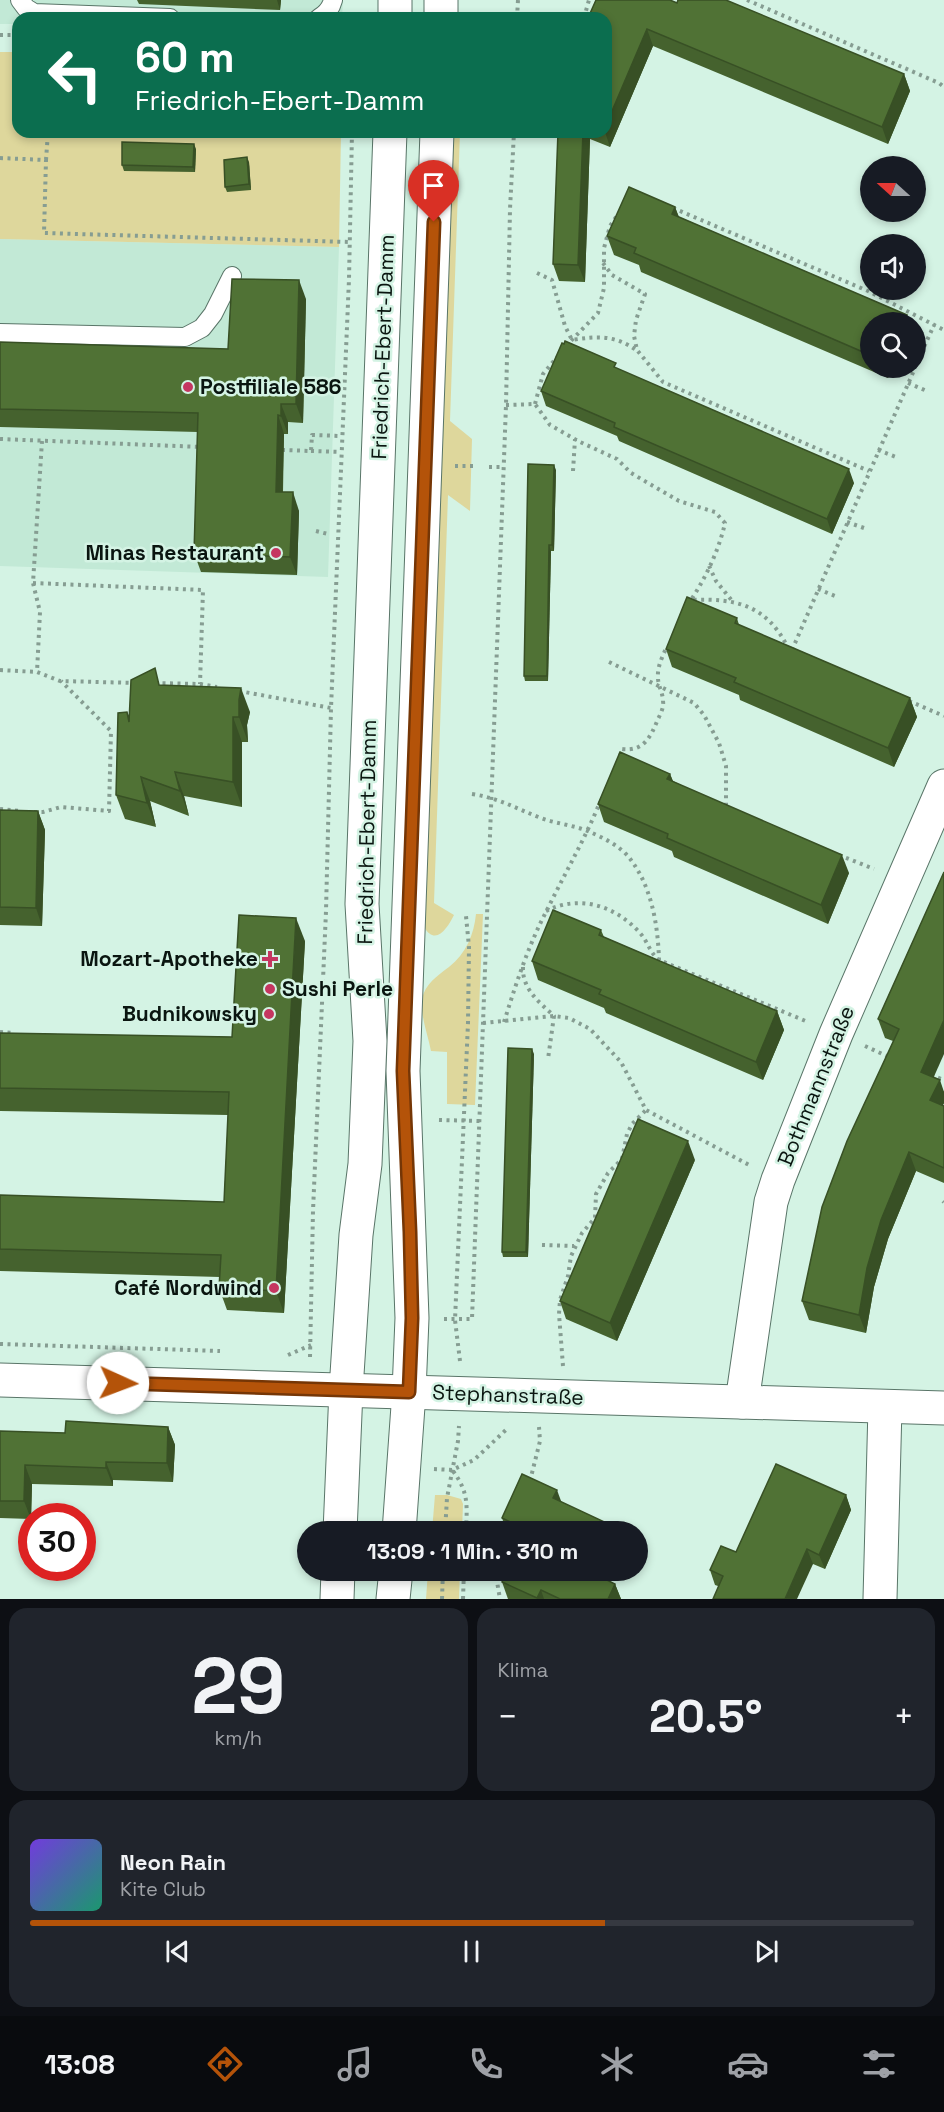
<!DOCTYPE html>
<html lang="de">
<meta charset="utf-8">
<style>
body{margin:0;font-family:"Space Grotesk",sans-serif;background:#20242c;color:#f1f3f6;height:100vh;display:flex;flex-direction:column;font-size:22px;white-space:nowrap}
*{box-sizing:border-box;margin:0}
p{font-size:20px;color:#9ea1a6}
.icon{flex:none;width:33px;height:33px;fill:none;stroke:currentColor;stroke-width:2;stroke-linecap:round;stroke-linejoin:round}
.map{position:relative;height:1599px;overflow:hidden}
.details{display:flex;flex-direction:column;gap:9px;padding:9px;background:#0d0f14;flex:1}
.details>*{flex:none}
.guide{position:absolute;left:12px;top:12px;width:600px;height:126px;border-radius:18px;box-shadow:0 3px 9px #0003;background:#0b6e4f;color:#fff;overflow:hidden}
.needle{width:39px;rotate:291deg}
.tools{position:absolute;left:860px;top:156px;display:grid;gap:12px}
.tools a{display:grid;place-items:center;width:66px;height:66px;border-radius:50%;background:#171b24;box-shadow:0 3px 9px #0003;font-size:30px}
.speed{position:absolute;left:18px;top:1503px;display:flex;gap:12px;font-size:30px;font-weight:700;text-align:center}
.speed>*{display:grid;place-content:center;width:78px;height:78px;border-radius:50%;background:#171b24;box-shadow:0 3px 9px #0003;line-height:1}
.speed .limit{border:9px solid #d22;background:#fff;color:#111}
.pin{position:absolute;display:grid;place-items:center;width:51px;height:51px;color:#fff;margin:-62px -26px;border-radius:50% 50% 50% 0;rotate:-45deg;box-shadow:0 0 6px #0007}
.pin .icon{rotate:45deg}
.me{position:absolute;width:66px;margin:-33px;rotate:92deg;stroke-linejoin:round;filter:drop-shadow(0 0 4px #0008)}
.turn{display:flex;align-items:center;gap:21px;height:126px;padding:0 24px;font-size:27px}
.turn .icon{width:78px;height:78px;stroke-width:2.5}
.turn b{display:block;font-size:42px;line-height:51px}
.big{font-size:45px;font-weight:800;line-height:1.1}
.details .widget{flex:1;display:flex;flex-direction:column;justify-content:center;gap:9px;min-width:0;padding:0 21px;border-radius:18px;background:#20242c}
.details .dial{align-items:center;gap:0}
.dial b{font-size:78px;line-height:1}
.song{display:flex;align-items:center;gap:18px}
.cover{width:72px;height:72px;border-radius:9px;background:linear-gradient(135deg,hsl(260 70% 55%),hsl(160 70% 35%))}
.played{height:6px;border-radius:3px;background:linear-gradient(90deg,#b45309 65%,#363941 65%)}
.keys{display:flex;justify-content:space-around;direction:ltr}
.heat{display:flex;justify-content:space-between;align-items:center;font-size:33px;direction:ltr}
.details .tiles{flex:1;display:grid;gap:9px;grid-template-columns:1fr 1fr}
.widget:last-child{grid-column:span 2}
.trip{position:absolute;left:297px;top:1521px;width:351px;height:60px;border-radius:30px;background:#171b24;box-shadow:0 3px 9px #0003;font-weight:800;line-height:60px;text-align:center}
.tabs{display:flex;height:96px;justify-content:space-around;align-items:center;background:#090b0e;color:#9ea1a6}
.tabs .icon{width:42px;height:42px}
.tabs .current{color:#b45309}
.tabs b{font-size:27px;color:#f1f3f6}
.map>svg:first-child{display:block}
.built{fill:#c2e9d6}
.green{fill:#ded79c}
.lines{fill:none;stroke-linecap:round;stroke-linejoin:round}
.service-casing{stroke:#597568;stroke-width:20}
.minor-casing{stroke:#597568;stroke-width:35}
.secondary-casing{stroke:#597568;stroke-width:35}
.path{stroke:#869d92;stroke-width:4;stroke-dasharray:3 4.5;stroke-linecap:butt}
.service{stroke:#fff;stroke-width:18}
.minor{stroke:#fff;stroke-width:33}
.secondary{stroke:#fff;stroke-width:33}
.wall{fill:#45622e}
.shaded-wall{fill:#385025}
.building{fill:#507235;stroke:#385025;stroke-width:1.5}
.route-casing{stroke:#753606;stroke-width:15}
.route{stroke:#b45309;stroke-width:10}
.poi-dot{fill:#c53660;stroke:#d4f3e4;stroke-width:2}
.labels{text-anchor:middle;stroke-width:5;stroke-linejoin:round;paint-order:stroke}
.street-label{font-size:21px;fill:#0a1510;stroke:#d4f3e4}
.poi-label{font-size:21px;font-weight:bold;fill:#0a1510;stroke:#d4f3e4;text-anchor:end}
</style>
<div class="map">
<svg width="944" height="1599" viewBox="0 0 944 1599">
<rect width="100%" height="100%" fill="#d4f3e4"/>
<g class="built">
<path d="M 0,0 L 343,0 L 342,18 L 18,18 L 18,24 L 0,24 Z"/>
<path d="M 0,239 L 339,247 L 328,577 L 0,566 Z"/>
</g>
<g class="green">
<path d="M 0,52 L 18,52 L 18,132 L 341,132 L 339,247 L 0,239 Z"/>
<path d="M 450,132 L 460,132 L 450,421 L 472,439 L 470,511 L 448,495 L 434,903 L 454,915 C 448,927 436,947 424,927 Z"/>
<path d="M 476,914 L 483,914 L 475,1105 L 447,1104 L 447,1052 L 431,1051 C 428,1035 420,1015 422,999 C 425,984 437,976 449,967 C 466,954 474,934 476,914 Z"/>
<path d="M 435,1495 L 447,1495 L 461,1499 L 463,1504 L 462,1531 L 432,1531 Z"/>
<path d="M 428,1571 L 460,1571 L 459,1599 L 426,1599 Z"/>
</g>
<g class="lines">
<defs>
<g id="service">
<path d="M 20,0 L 26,8 L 34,13 L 170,18"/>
<path d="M 319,18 C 326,14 331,8 333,0"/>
<path d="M 0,333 L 185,337 L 202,328 L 213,314 L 232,276"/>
</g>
<g id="minor">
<path d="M 0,1380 L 944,1408"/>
<path d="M 742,1402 L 771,1202 L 778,1180 L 836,1034 L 944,786"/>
<path d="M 880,1599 L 885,1407"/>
</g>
<g id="secondary">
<path d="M 395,18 L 395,0"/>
<path d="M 441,18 L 441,0"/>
<path d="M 340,1532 L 346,1390 L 356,1235 L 365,1164 L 370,1041 L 362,904 L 390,132"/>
<path d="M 399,1532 L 409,1392 L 412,1318 L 403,1071 L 437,132"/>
<path d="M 337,1599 L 338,1570"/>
<path d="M 393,1599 L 396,1570"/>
</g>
</defs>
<use href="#service" class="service-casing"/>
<use href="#minor" class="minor-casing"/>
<use href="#secondary" class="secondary-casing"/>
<g class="path">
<path d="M 747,0 L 939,83 L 944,87"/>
<path d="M 517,18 L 518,0"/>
<path d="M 584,18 L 589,0"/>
<path d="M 0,35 L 18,35"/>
<path d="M 0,158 L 46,160 L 44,233 L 350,242"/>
<path d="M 46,160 L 48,132"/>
<path d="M 673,208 L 868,291 L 944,330"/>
<path d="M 603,263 L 612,275 L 645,294 L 636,320 L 634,336 L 637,350 L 663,382 L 869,471"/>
<path d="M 537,273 L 552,280 L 565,326 L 572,340 C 597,336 615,335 636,350"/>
<path d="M 566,346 L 598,313 L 604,288 L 604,248 L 610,226 L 618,214"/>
<path d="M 915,367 L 934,325"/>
<path d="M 908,383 L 927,391"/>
<path d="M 535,404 L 543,374 L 557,357"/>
<path d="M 506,405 L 535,404 L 550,425 L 580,442 L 617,459 L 631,473 L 679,501 L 715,512 L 725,523 C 719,550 706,577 691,600 C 736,598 767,605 788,648"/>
<path d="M 0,439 L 202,447"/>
<path d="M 42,441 L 33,583 L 40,612 L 37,672 L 60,681 L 136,683"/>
<path d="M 282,450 L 311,451 L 312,435 L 341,436"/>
<path d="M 878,450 L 896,457"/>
<path d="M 311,451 L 341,452"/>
<path d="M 455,466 L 473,466"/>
<path d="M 489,467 L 503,467"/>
<path d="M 573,471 L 575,439"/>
<path d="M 847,522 L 864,528"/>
<path d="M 316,531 L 328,534"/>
<path d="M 709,566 L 716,581 L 733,602"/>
<path d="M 33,583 L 203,590 L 200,684"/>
<path d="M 818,589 L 835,596"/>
<path d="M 792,650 L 915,368"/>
<path d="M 609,662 L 694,703 L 704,715 L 719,743 L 726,766 L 726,807"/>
<path d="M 0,670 L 37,672"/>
<path d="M 155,683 L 200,684 L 217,687"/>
<path d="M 239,691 L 331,708"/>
<path d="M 909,701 L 944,716"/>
<path d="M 620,756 L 622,749 C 644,752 651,736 658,719 C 661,713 664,707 663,701 C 663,693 658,686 658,678 C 657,666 663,656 667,646"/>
<path d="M 472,794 C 499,798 517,809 541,818 C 557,824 574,825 590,832 C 604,838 622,847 631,860 C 652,888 658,926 659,960 L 808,1022"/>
<path d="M 0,809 L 20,811"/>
<path d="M 34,812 L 43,812 L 61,807 L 109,811 L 111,731 L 61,681"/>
<path d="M 839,855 L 874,869"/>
<path d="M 546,911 C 580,894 616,906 640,933 C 648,942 650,953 659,960"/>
<path d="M 523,967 C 522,989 539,1002 554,1016 L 548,1059"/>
<path d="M 504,1022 C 516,984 528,946 547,910 C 565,873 585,839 600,802"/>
<path d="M 483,1023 L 554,1016 L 569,1018 L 590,1029 L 621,1062 L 646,1110 L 751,1166"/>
<path d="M 0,1032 L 14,1033"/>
<path d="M 865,1046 L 891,1058"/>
<path d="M 931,1075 L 944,1080"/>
<path d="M 439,1120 L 480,1121"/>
<path d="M 943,1201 L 944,1202"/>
<path d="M 542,1245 L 574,1246"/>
<path d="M 444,1319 L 472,1319 L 506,405 L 510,209 L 514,132"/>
<path d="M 0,1344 L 220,1351"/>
<path d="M 288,1355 L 311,1345"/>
<path d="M 310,1357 L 313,1211 L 326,911 L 331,708 L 349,279 L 352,132"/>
<path d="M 460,1361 L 455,1320 L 468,1023 L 469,947 L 466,916"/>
<path d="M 563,1366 L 559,1314 L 560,1300 L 568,1276 L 571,1256 L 582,1233 L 595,1218 L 596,1194 L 608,1173 L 622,1159 L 627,1134 L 632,1124 L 646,1110"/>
<path d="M 434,1469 L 452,1470 L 474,1460 L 508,1428"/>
<path d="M 453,1471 C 469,1493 467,1505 466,1532"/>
<path d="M 530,1481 L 540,1441 L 539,1427"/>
<path d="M 445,1532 L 447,1498 L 458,1441 L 459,1426"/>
<path d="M 495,1570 L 500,1599"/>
<path d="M 442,1599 L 443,1570"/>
<path d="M 463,1599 L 464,1570"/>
</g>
<use href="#service" class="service"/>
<use href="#minor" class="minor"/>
<use href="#secondary" class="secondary"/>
</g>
<g class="wall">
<path d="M 137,0 L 281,0 L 280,10 L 139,4 Z"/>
<path d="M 677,3 L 904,74 L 910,91 L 888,144 L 653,46 L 610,147 L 590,139 L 585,282 L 559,281 L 553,264 L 558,132 L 606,132 L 606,18 Z"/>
<path d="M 196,149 L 195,172 L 124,171 L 122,165 Z"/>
<path d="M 249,162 L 251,190 L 227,192 L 225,187 Z"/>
<path d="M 675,207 L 679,217 L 907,315 L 910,322 L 870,322 L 870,368 L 892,368 L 888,378 L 641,272 L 639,265 L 614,255 L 607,236 Z"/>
<path d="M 306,299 L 303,423 L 288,422 L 288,434 L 284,434 L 283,492 L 299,511 L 297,575 L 201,572 L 194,553 L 198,432 L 0,427 L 0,342 L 228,349 Z"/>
<path d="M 618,369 L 854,483 L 832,534 L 619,441 L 617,436 L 546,406 L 541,391 Z"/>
<path d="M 556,470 L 554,551 L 551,551 L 548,681 L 525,681 L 524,676 Z"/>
<path d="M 737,618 L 739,625 L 910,698 L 917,717 L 894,767 L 740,700 L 739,695 L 672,667 L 666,649 Z"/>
<path d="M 161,685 L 250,712 L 247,725 L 248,742 L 242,742 L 242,807 L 184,796 L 189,816 L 150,801 L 156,827 L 125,819 L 116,795 L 127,712 L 130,718 Z"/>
<path d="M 670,774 L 673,781 L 849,873 L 828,924 L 674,857 L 672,851 L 604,822 L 598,804 Z"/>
<path d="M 0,810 L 38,811 L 45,830 L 42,926 L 0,925 Z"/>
<path d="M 944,872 L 934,1077 L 944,1092 L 944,1103 L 943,1105 L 944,1106 L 944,1183 L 916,1171 L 888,1239 L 874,1287 L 866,1333 L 809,1320 L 802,1301 L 893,1041 L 885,1038 L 878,1019 Z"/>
<path d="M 601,930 L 604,937 L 777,1011 L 784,1030 L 763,1080 L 606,1013 L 604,1008 L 538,980 L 532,961 Z"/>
<path d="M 305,941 L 284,1313 L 227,1310 L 219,1288 L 220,1277 L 0,1271 L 0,1195 L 224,1202 L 228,1115 L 0,1111 L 0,1033 L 232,1037 Z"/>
<path d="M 534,1054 L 528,1257 L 503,1257 L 502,1252 Z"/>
<path d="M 695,1160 L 617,1341 L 566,1319 L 560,1301 Z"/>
<path d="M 168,1427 L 175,1445 L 173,1482 L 113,1480 L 113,1486 L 32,1484 L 31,1519 L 0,1518 L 0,1431 L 65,1433 Z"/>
<path d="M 846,1495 L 851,1510 L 825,1569 L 813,1564 L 718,1586 L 715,1585 L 710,1570 L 736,1552 Z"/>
<path d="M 561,1502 L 614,1532 L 507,1532 L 502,1518 Z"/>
<path d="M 610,1581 L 615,1584 L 621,1599 L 508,1599 L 502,1582 Z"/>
</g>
<g class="shaded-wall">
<path d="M 277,0 L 281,0 L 280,10 Z"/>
<path d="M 647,29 L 653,46 L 610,147 L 605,132 L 606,132 L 606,125 Z"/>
<path d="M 904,74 L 910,91 L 888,144 L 882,127 Z"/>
<path d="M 583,132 L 587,132 L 590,139 L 585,282 L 578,265 Z"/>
<path d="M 194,144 L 196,149 L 195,172 L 193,167 Z"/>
<path d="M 247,157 L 249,162 L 251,190 L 249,184 Z"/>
<path d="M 675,207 L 682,226 L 672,214 Z"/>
<path d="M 299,280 L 306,299 L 303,423 L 296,404 Z"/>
<path d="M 907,315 L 910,322 L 904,322 Z"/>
<path d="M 884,368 L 892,368 L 888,378 Z"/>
<path d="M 281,404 L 288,422 L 288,434 L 281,416 Z"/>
<path d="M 278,415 L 284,434 L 282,510 L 276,492 Z"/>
<path d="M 554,465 L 556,470 L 554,551 L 552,545 Z"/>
<path d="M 849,469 L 854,483 L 832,534 L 827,519 Z"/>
<path d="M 293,492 L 299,511 L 297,575 L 290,557 Z"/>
<path d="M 549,545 L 551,551 L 548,681 L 547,676 Z"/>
<path d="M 241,688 L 250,712 L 247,725 L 248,742 L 239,717 L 239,700 Z"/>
<path d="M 910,698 L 917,717 L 894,767 L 888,748 Z"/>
<path d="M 233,717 L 242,742 L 242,807 L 233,782 Z"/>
<path d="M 175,772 L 184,796 L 189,816 L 180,791 Z"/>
<path d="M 670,774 L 677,792 L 667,779 Z"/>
<path d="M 141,777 L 150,801 L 156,827 L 147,803 Z"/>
<path d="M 38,811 L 45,830 L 42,926 L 36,908 Z"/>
<path d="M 842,855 L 849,873 L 828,924 L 821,905 Z"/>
<path d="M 296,918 L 305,941 L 284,1313 L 276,1291 Z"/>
<path d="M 777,1011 L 784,1030 L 763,1080 L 756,1062 Z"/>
<path d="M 944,1020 L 944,1054 L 928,1090 L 921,1072 Z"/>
<path d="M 532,1049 L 534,1054 L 528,1257 L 526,1252 Z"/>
<path d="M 940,1080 L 944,1092 L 944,1103 L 936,1118 L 930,1100 Z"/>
<path d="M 688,1141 L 695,1160 L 617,1341 L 610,1323 Z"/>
<path d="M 909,1152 L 916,1171 L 888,1239 L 874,1287 L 866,1333 L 859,1315 L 867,1268 L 881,1220 Z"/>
<path d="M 168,1427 L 175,1445 L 173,1482 L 167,1463 Z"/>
<path d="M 106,1462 L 113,1480 L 113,1486 L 106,1468 Z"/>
<path d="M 25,1465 L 32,1484 L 31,1519 L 24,1501 Z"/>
<path d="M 557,1490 L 568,1520 L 553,1498 Z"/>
<path d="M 846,1495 L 851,1510 L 825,1569 L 819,1555 Z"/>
<path d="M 611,1525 L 614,1532 L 608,1532 Z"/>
<path d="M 807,1549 L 813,1564 L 797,1599 L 785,1599 Z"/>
<path d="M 590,1570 L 615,1570 L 601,1599 L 589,1571 Z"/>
<path d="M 615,1584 L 621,1599 L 608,1599 Z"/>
<path d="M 541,1590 L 544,1599 L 537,1599 L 537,1598 Z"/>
</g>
<g class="building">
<path d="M 596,0 L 670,0 L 677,3 L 678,0 L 726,0 L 904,74 L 882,127 L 647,29 L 606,125 L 606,18 L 588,18 Z"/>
<path d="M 558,132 L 583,132 L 578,265 L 553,264 Z"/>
<path d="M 122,142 L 194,144 L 193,167 L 122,165 Z"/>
<path d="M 247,157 L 249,184 L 225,187 L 224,160 Z"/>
<path d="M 629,187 L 675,207 L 672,214 L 907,315 L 904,322 L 870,322 L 870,355 L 634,253 L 636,248 L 607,236 Z"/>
<path d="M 232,279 L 299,280 L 296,404 L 281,404 L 281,416 L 278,415 L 276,492 L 293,492 L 290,557 L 194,553 L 198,413 L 0,409 L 0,342 L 228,349 Z"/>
<path d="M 565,341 L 616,363 L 614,367 L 849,469 L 827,519 L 614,427 L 615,423 L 541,391 L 562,343 L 564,344 Z"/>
<path d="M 528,464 L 554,465 L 552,545 L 549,545 L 547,676 L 524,676 Z"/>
<path d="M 687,597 L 737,618 L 735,623 L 910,698 L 888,748 L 734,682 L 736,678 L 666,649 Z"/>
<path d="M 155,668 L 159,685 L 241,688 L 239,700 L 239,717 L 233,717 L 233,782 L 175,772 L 180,791 L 141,777 L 147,803 L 116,795 L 118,713 L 127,712 L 129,722 L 131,680 Z"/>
<path d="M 620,752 L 670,774 L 667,779 L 842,855 L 821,905 L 667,838 L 668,834 L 598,804 Z"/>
<path d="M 0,810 L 38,811 L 36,908 L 0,907 Z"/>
<path d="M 944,872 L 944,1020 L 921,1072 L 940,1080 L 930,1100 L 944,1106 L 944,1168 L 909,1152 L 881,1220 L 867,1268 L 859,1315 L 802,1301 L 822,1207 L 847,1141 L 899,1029 L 878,1019 Z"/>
<path d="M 553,910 L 601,930 L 599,935 L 777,1011 L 756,1062 L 599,994 L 601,990 L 532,961 Z"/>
<path d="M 239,915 L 296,918 L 276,1291 L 219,1288 L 221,1255 L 0,1249 L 0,1195 L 224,1202 L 229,1092 L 0,1088 L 0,1033 L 232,1037 Z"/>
<path d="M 508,1048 L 532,1049 L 526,1252 L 502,1252 Z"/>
<path d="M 638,1119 L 688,1141 L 610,1323 L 560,1301 Z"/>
<path d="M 66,1421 L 168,1427 L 167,1463 L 106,1462 L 106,1468 L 25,1465 L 24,1501 L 0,1501 L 0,1431 L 65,1433 Z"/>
<path d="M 776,1464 L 846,1495 L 819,1555 L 807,1549 L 785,1599 L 713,1599 L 723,1576 L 710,1570 L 721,1546 L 736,1552 Z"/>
<path d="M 522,1474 L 557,1490 L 553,1498 L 611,1525 L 608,1532 L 526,1532 L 527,1530 L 502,1518 Z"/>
<path d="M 508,1570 L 590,1570 L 589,1571 L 615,1584 L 608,1599 L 560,1599 L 541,1590 L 537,1598 L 502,1582 Z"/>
</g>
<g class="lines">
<defs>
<path id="route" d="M 118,1383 L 409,1392 L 412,1318 L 410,1232 L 403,1071 L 434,222"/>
</defs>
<use href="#route" class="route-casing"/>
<use href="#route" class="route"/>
</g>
<g class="poi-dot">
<circle cx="188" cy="387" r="6"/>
<circle cx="276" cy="553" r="6"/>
<path d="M267 950h6v6h6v6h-6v6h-6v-6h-6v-6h6z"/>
<circle cx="270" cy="989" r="6"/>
<circle cx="269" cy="1014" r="6"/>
<circle cx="274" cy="1288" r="6"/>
</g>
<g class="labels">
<g class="street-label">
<text transform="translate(383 347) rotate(-88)" y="7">Friedrich-Ebert-Damm</text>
<text transform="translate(367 832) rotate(-89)" y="7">Friedrich-Ebert-Damm</text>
<text transform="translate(816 1086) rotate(-68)" y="7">Bothmannstraße</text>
<text transform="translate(508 1395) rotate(2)" y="7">Stephanstraße</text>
</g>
<g class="poi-label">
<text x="200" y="394" text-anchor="start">Postfiliale 586</text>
<text x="264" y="560">Minas Restaurant</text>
<text x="258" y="966">Mozart-Apotheke</text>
<text x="282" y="996" text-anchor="start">Sushi Perle</text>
<text x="257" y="1021">Budnikowsky</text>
<text x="262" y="1295">Café Nordwind</text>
</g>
</g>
</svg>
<div class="tools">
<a><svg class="needle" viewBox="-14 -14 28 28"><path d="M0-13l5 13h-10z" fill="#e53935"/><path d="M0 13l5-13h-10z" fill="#9ea1a6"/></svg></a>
<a><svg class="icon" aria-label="sound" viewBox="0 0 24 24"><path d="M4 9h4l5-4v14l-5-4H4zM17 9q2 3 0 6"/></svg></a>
<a><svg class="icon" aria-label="search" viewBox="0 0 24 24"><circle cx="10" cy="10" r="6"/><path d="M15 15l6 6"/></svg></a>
</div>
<div class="speed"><div class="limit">30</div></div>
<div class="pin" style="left:434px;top:222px;background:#d93025"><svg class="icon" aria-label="arrive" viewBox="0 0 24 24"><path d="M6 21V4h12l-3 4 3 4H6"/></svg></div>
<svg class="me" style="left:118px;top:1383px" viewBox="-20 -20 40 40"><circle r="19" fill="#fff"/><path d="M0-13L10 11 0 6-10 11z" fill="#b45309"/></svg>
<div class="trip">13:09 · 1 Min. · 310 m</div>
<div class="guide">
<div class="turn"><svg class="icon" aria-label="left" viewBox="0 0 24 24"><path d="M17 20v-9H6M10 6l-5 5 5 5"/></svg><div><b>60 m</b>Friedrich-Ebert-Damm</div></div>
</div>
</div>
<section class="details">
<div class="tiles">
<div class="widget dial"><b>29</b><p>km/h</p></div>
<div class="widget"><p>Klima</p>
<div class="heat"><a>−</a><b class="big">20.5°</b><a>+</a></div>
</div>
<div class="widget">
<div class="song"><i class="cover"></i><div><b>Neon Rain</b><p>Kite Club</p></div></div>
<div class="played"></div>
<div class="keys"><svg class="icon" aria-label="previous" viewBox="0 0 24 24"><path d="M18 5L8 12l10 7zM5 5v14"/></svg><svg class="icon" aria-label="pause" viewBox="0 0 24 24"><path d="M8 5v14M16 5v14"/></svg><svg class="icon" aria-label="next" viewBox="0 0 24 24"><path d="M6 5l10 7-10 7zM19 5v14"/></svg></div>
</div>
</div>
</section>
<nav class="tabs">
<b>13:08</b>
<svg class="icon current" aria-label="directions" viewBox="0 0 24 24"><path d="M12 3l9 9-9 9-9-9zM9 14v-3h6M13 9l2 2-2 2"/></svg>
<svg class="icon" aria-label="music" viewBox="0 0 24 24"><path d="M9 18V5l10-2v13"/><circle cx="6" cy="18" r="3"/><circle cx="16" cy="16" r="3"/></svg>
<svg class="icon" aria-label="phone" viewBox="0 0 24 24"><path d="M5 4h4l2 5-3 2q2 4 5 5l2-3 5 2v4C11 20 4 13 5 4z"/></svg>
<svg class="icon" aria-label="climate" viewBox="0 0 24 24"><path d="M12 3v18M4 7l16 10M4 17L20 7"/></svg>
<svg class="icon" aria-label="car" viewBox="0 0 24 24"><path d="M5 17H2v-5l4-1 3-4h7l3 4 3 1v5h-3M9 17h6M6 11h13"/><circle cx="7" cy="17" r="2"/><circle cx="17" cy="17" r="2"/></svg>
<svg class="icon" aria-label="filters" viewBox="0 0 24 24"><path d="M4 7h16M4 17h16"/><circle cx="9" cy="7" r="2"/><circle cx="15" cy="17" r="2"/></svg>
</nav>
